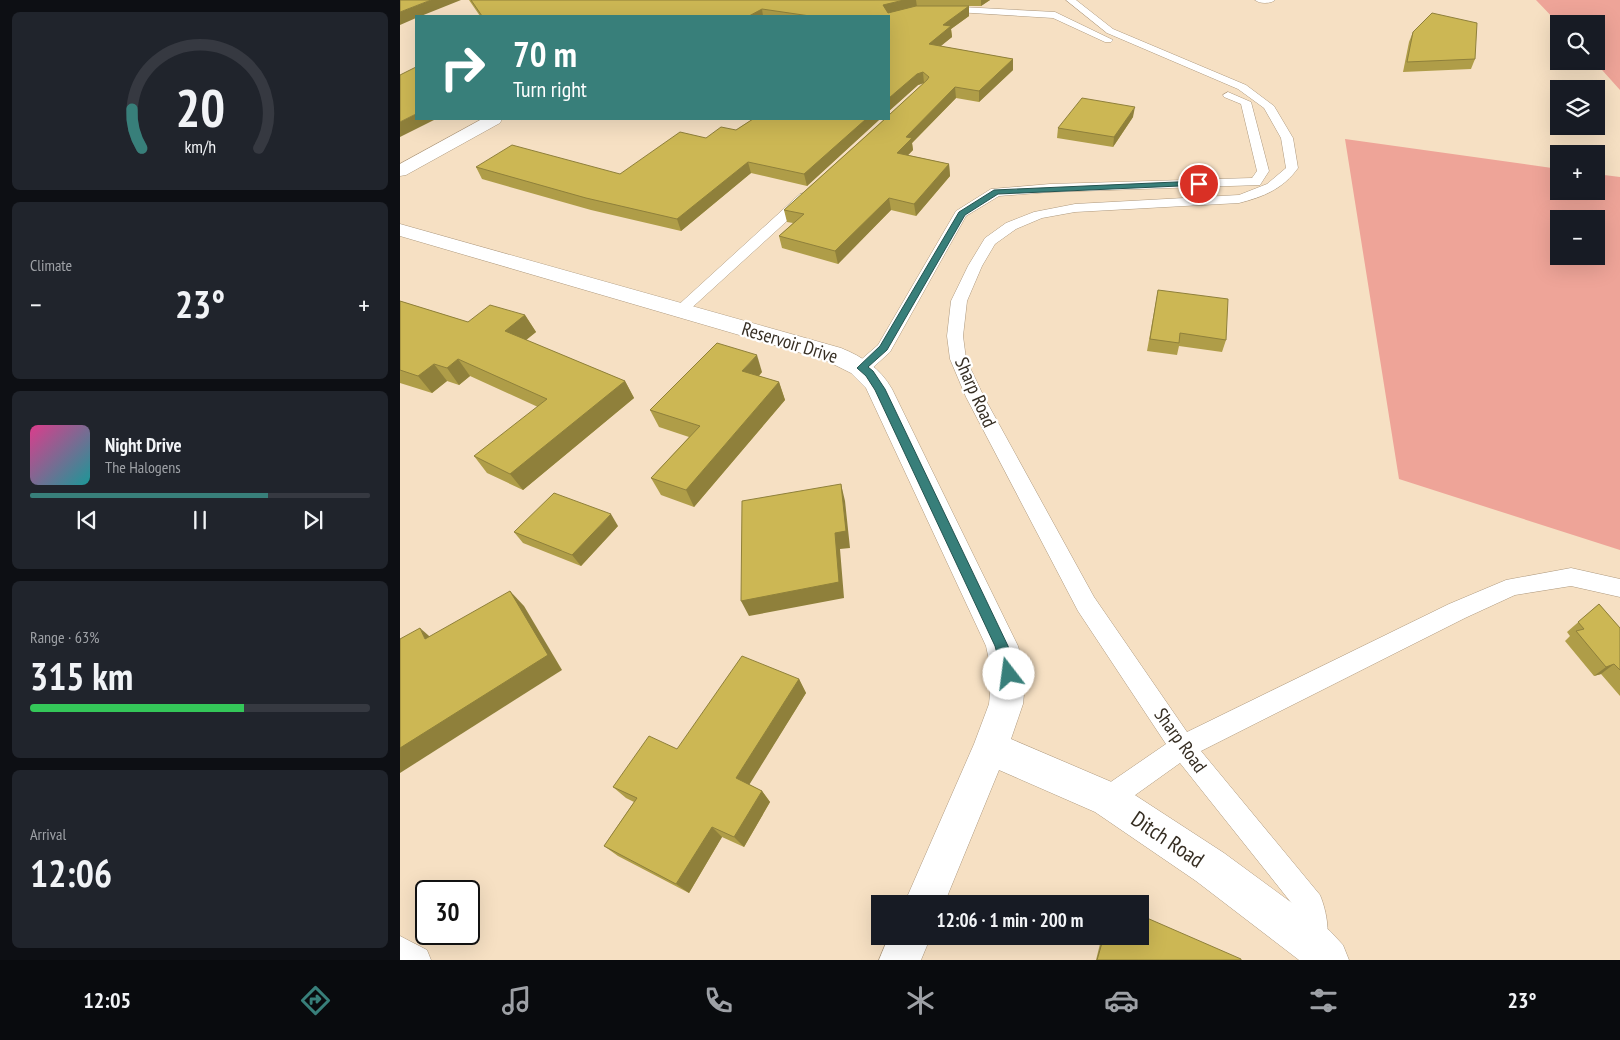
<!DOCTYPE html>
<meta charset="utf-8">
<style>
body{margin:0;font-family:"PT Sans Narrow",sans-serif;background:#20242c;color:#f1f3f6;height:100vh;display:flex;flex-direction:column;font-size:19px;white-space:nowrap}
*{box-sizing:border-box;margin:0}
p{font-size:16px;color:#9ea1a6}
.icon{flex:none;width:28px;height:28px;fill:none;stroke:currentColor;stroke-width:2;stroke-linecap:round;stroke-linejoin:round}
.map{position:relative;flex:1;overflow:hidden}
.panel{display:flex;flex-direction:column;gap:12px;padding:12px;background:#0d0f14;width:400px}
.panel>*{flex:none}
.guide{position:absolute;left:15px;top:15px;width:475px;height:105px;border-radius:0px;box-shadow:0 5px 20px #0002;background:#387f7a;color:#fff;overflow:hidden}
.tools{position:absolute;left:1150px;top:15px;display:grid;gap:10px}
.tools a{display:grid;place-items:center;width:55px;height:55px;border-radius:0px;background:#171b24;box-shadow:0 5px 20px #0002;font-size:25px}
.speed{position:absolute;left:15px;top:880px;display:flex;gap:10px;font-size:25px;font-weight:700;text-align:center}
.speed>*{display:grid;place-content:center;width:65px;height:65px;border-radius:50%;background:#171b24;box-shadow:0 5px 20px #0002;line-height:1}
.speed .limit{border:2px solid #111;border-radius:8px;background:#fff;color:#111}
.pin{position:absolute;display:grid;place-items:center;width:42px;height:42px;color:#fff;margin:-21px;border:2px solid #fff;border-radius:50%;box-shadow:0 1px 5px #0007}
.me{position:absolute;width:55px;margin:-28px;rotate:345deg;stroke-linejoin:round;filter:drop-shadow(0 0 4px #0008)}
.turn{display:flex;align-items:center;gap:18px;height:105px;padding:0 15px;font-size:22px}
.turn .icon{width:65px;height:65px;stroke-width:2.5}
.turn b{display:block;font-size:35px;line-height:42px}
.big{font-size:38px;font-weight:800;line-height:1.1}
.panel .card{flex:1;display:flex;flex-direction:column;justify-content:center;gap:8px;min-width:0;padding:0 18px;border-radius:8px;background:#20242c}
.panel .dial{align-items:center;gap:0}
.dial svg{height:130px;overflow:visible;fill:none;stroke:#363941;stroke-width:7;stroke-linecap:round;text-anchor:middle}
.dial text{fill:#f1f3f6;stroke:none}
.song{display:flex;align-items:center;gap:15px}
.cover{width:60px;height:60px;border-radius:8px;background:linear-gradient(135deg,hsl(330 70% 55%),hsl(180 70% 35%))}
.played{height:5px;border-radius:2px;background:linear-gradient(90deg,#387f7a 70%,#363941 70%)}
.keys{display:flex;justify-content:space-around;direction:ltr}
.heat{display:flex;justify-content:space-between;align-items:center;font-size:28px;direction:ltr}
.charge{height:8px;border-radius:4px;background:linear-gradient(90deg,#34c759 63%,#363941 0)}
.trip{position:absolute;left:471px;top:895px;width:278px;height:50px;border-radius:0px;background:#171b24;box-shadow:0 5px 20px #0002;font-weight:800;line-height:50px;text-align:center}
.tabs{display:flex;height:80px;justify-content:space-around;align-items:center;background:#090b0e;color:#9ea1a6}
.tabs .icon{width:35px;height:35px}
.tabs .active{color:#387f7a}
.tabs b{font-size:22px;color:#f1f3f6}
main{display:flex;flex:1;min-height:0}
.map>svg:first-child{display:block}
.green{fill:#eea498;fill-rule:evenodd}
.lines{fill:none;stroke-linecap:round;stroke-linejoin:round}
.lane-casing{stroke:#ae997e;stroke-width:1}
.street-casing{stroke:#ae997e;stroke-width:1}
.lane{fill:#fff;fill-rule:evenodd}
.street{fill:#fff;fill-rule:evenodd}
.wall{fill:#af9d48}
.shaded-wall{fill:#8f803b}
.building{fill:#ccb754;stroke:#8f803b}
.route{fill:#387f7a;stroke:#24534f}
.labels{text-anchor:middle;stroke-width:4.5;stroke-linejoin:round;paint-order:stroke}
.street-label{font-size:19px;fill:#362e23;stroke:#fff}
.near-street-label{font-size:22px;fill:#362e23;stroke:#fff}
</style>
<main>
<section class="panel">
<div class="card dial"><svg viewBox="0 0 100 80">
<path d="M14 69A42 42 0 1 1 86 69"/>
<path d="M14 69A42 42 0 0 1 8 45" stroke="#387f7a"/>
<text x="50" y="56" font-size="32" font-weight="700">20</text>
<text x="50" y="72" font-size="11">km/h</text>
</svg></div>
<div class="card"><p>Climate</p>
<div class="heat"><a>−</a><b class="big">23°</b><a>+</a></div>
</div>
<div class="card">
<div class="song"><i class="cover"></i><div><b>Night Drive</b><p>The Halogens</p></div></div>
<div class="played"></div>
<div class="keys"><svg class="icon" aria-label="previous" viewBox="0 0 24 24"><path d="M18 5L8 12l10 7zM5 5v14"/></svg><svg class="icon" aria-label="pause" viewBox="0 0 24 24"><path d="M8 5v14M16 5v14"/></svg><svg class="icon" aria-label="next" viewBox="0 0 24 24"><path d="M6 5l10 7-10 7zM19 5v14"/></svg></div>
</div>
<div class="card"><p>Range · 63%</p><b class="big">315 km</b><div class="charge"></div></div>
<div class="card"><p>Arrival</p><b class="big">12:06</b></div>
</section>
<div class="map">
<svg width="1220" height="960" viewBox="0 0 1220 960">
<rect width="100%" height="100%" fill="#f6e0c3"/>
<g class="green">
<path d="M 1136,0 L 1220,0 L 1220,90 L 1194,61 L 1196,61 L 1196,24 L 1159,24 Z"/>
<path d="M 945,139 L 1159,169 L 1159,191 L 1196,191 L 1196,174 L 1220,177 L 1220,550 L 999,479 ZM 1159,219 L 1196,219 L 1196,256 L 1159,256 Z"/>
</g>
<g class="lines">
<defs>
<g id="lane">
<path d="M 666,0 L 676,0 L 713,29 L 846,85 L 874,106 L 893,138 L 898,168 C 883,189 863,197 839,203 L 675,212 L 642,218 L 616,229 L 595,244 L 582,266 L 567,301 L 563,336 L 566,359 L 584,397 L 694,597 L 787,732 L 1049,604 L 1106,580 L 1171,568 L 1220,579 L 1220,597 L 1171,586 L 1115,595 L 1065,618 L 801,751 L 920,895 C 927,912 931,936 924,952 L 914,956 L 904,952 L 900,942 L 897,910 L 780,763 L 717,808 L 708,812 L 699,808 L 695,799 L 699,790 L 766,744 L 678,611 L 566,397 L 550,359 L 547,336 L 551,301 L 568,266 L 585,238 L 606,223 L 634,212 L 675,204 L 839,195 L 867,184 L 886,168 L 881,138 L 864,108 L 838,89 L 707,33 Z"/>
<path d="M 855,0 L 875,0 C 871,4 859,4 855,0 Z"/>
<path d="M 543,6 L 655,12 L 713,40 L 711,42 L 705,42 L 653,18 L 540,11 L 540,7 Z"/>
<path d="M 828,92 L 851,102 L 869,171 L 860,185 L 650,192 L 599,196 L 566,216 L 490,352 L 468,372 L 462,374 L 456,372 L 454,368 L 456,364 L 478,345 L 556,211 L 591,189 L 650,184 L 852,178 L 857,171 L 841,104 L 824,97 L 823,95 Z"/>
<path d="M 405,193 L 411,197 L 410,200 L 285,314 L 275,314 L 272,311 L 275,308 L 400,194 Z"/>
<path d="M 0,936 L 27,950 L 31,960 L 0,960 Z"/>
</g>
<g id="street">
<path d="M 82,119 L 102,119 L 100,123 L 6,175 L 0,176 L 0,164 Z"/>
<path d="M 0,224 L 441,348 C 463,357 480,368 492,389 L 618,646 L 626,674 L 623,704 L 611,739 L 721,786 L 824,853 L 930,931 L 943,945 L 949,960 L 899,960 L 796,881 L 695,812 L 599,770 L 544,904 L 504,904 L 574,744 L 589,704 L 592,674 L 586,646 L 466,388 L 451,373 L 425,360 L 0,236 Z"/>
<path d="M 489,936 L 531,936 L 521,960 L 479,960 Z"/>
</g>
</defs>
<use href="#lane" class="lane-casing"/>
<use href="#street" class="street-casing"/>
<use href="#lane" class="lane"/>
<use href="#street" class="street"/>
</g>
<g class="wall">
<path d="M 69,0 L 590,0 L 581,6 L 569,6 L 569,16 L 551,29 L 552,37 L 540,46 L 613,59 L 613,70 L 579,102 L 556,98 L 512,143 L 513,150 L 508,155 L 549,164 L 550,176 L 516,216 L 491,210 L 438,264 L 382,248 L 379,236 L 393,223 L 387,222 L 384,210 L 524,83 L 518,85 L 489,111 L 489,16 L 80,16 Z"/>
<path d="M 1013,32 L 1075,59 L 1071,69 L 1003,72 L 1009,42 Z"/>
<path d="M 733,117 L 713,147 L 657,138 L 658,128 Z"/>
<path d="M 353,119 L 480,119 L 407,186 L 351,173 L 281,231 L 191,210 L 82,179 L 76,167 L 220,174 L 306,138 L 336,130 Z"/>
<path d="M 758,290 L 826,340 L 822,352 L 779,346 L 777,355 L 747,351 Z"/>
<path d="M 0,301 L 68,322 L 125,315 L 136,332 L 126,340 L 225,381 L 234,398 L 123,490 L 87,473 L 74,456 L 138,407 L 70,376 L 59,385 L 47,381 L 32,393 L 0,383 Z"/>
<path d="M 362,372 L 359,376 L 379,382 L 385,400 L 294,507 L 261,495 L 251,478 L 289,437 L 259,427 L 250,410 Z"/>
<path d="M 218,526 L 181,566 L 123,543 L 114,532 Z"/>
<path d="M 1199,604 L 1220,628 L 1220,696 L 1201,674 L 1194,676 L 1165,641 L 1170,636 L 1167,632 Z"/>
<path d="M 399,679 L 406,693 L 349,784 L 362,791 L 370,802 L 344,847 L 322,837 L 289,893 L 218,856 L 204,846 L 234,802 L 226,798 L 213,787 Z"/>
<path d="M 702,936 L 740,936 L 841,960 L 696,960 Z"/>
</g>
<g class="shaded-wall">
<path d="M 31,0 L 61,0 L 21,16 L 16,16 L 16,18 L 0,25 L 0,12 Z"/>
<path d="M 504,0 L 516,0 L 517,7 L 484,15 L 483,5 Z"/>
<path d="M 581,0 L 590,0 L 581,6 Z"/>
<path d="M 569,6 L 569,16 L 551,29 L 552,37 L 530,55 L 529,44 L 543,25 Z"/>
<path d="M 362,9 L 363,16 L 349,16 Z"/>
<path d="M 613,59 L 613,70 L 579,102 L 579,91 Z"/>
<path d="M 523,72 L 524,83 L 518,85 L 489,111 L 489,98 L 517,74 Z"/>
<path d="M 555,87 L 556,98 L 512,143 L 513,150 L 498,165 L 497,153 L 506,137 Z"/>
<path d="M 735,107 L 733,117 L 713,147 L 714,137 Z"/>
<path d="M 16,114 L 16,119 L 36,119 L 0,137 L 0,122 Z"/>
<path d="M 466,119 L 480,119 L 407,186 L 404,174 Z"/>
<path d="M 348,162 L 351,173 L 281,231 L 277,219 Z"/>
<path d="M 549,164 L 550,176 L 516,216 L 514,204 Z"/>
<path d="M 489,198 L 491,210 L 438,264 L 435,251 Z"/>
<path d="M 125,315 L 136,332 L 116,348 L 105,331 Z"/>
<path d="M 357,355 L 362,372 L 348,388 L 342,371 Z"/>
<path d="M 58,359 L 70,376 L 59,385 L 47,368 Z"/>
<path d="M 34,364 L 47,381 L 32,393 L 18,376 Z"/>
<path d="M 225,381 L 234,398 L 123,490 L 110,474 Z"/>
<path d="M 379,382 L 385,400 L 294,507 L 286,490 Z"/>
<path d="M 441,484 L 445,501 L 450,548 L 440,549 L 444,598 L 349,616 L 341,601 L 435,533 Z"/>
<path d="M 211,514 L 218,526 L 181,566 L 172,555 Z"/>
<path d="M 110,591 L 124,606 L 162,670 L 0,773 L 0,748 Z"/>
<path d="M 20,628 L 37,643 L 25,639 Z"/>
<path d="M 1214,664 L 1201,674 L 1194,676 L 1206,667 Z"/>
<path d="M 399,679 L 406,693 L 346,790 L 336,778 Z"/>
<path d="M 362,791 L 370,802 L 344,847 L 334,837 Z"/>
<path d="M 312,827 L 322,837 L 289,893 L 276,884 Z"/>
</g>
<g class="building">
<path d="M 0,0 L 31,0 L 0,12 Z"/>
<path d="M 71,0 L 504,0 L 483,5 L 488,13 L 516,6 L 569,6 L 543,25 L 551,26 L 529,44 L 613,59 L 579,91 L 555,87 L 506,137 L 512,138 L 497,153 L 549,164 L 514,204 L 489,198 L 435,251 L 379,236 L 404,214 L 384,210 L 485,119 L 489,119 L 489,115 L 527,80 L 529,77 L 523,72 L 517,74 L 489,98 L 489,29 L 490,28 L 489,28 L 489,16 L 410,16 L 362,9 L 349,16 L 82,16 Z"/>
<path d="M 1032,13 L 1077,23 L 1075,59 L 1007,62 L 1013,32 Z"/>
<path d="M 16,67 L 16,114 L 0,122 L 0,75 Z"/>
<path d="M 682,98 L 735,107 L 714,137 L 658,128 Z"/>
<path d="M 353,119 L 466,119 L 404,174 L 348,162 L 277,219 L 186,198 L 76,167 L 112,145 L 220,174 L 280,132 L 306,138 L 321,127 L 336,130 Z"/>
<path d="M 758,290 L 828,299 L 826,340 L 780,333 L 779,343 L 750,339 Z"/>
<path d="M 0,301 L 68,322 L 90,305 L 125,315 L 105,331 L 225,381 L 110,474 L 74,456 L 147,399 L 58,359 L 47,368 L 34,364 L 18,376 L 0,370 Z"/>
<path d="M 317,343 L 357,355 L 342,371 L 379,382 L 286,490 L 251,478 L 300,426 L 250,410 Z"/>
<path d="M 441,484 L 446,531 L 435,533 L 439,582 L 341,601 L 342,501 Z"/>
<path d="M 154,493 L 211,514 L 172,555 L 114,532 Z"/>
<path d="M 110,591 L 148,655 L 0,748 L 0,639 L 20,628 L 25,639 Z"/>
<path d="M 1199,604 L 1220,628 L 1220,670 L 1214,664 L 1206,667 L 1176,631 L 1184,629 L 1178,622 Z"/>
<path d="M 342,656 L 399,679 L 336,778 L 362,791 L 334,837 L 312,827 L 276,884 L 204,846 L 237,798 L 213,787 L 249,736 L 277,749 Z"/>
<path d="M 740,915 L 841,959 L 841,960 L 697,960 L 704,936 L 740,936 Z"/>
</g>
<path class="route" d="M 799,181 L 802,182 L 802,185 L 598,194 L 565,215 L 487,350 L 468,367 L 473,371 L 485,389 L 608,646 L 616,674 L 614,679 L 609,680 L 604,679 L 595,646 L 475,390 L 466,376 L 457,368 L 480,346 L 559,212 L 594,190 Z"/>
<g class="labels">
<g class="street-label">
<text transform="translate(390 342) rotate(17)" y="7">Reservoir Drive</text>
<text transform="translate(576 392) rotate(66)" y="7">Sharp Road</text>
<text transform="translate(781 740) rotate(54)" y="7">Sharp Road</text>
</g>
<g class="near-street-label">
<text transform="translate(768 839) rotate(34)" y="8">Ditch Road</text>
</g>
</g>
</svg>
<div class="tools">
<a><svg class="icon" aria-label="search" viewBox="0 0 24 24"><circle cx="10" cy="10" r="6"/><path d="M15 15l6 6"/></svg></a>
<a><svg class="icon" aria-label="layers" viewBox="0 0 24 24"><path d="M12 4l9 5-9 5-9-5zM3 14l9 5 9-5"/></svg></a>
<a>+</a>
<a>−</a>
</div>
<div class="speed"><div class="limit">30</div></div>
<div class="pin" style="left:799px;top:184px;background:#d93025"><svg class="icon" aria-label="arrive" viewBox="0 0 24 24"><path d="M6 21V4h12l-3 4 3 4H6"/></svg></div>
<svg class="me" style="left:609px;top:674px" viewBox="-20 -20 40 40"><circle r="19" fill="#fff"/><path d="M0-13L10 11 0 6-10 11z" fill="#387f7a"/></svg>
<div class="trip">12:06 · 1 min · 200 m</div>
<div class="guide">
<div class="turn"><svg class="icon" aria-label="right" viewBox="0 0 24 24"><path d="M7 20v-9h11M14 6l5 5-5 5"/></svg><div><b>70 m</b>Turn right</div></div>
</div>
</div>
</main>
<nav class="tabs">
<b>12:05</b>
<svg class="icon active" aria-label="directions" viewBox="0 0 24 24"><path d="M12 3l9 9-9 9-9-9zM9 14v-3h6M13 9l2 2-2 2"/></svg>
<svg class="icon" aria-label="music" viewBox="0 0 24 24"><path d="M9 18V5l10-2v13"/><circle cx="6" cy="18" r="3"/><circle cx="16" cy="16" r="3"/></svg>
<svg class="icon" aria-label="phone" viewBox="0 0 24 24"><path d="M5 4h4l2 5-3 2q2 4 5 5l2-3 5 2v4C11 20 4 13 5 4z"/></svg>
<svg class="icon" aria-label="climate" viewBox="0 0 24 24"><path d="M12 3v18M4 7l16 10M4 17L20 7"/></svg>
<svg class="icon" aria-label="car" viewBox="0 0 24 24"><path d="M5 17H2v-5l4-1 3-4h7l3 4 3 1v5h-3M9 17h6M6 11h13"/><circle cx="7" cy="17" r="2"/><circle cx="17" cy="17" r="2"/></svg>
<svg class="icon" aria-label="filters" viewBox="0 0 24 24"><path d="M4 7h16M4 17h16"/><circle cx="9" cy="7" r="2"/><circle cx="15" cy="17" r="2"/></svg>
<b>23°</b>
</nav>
